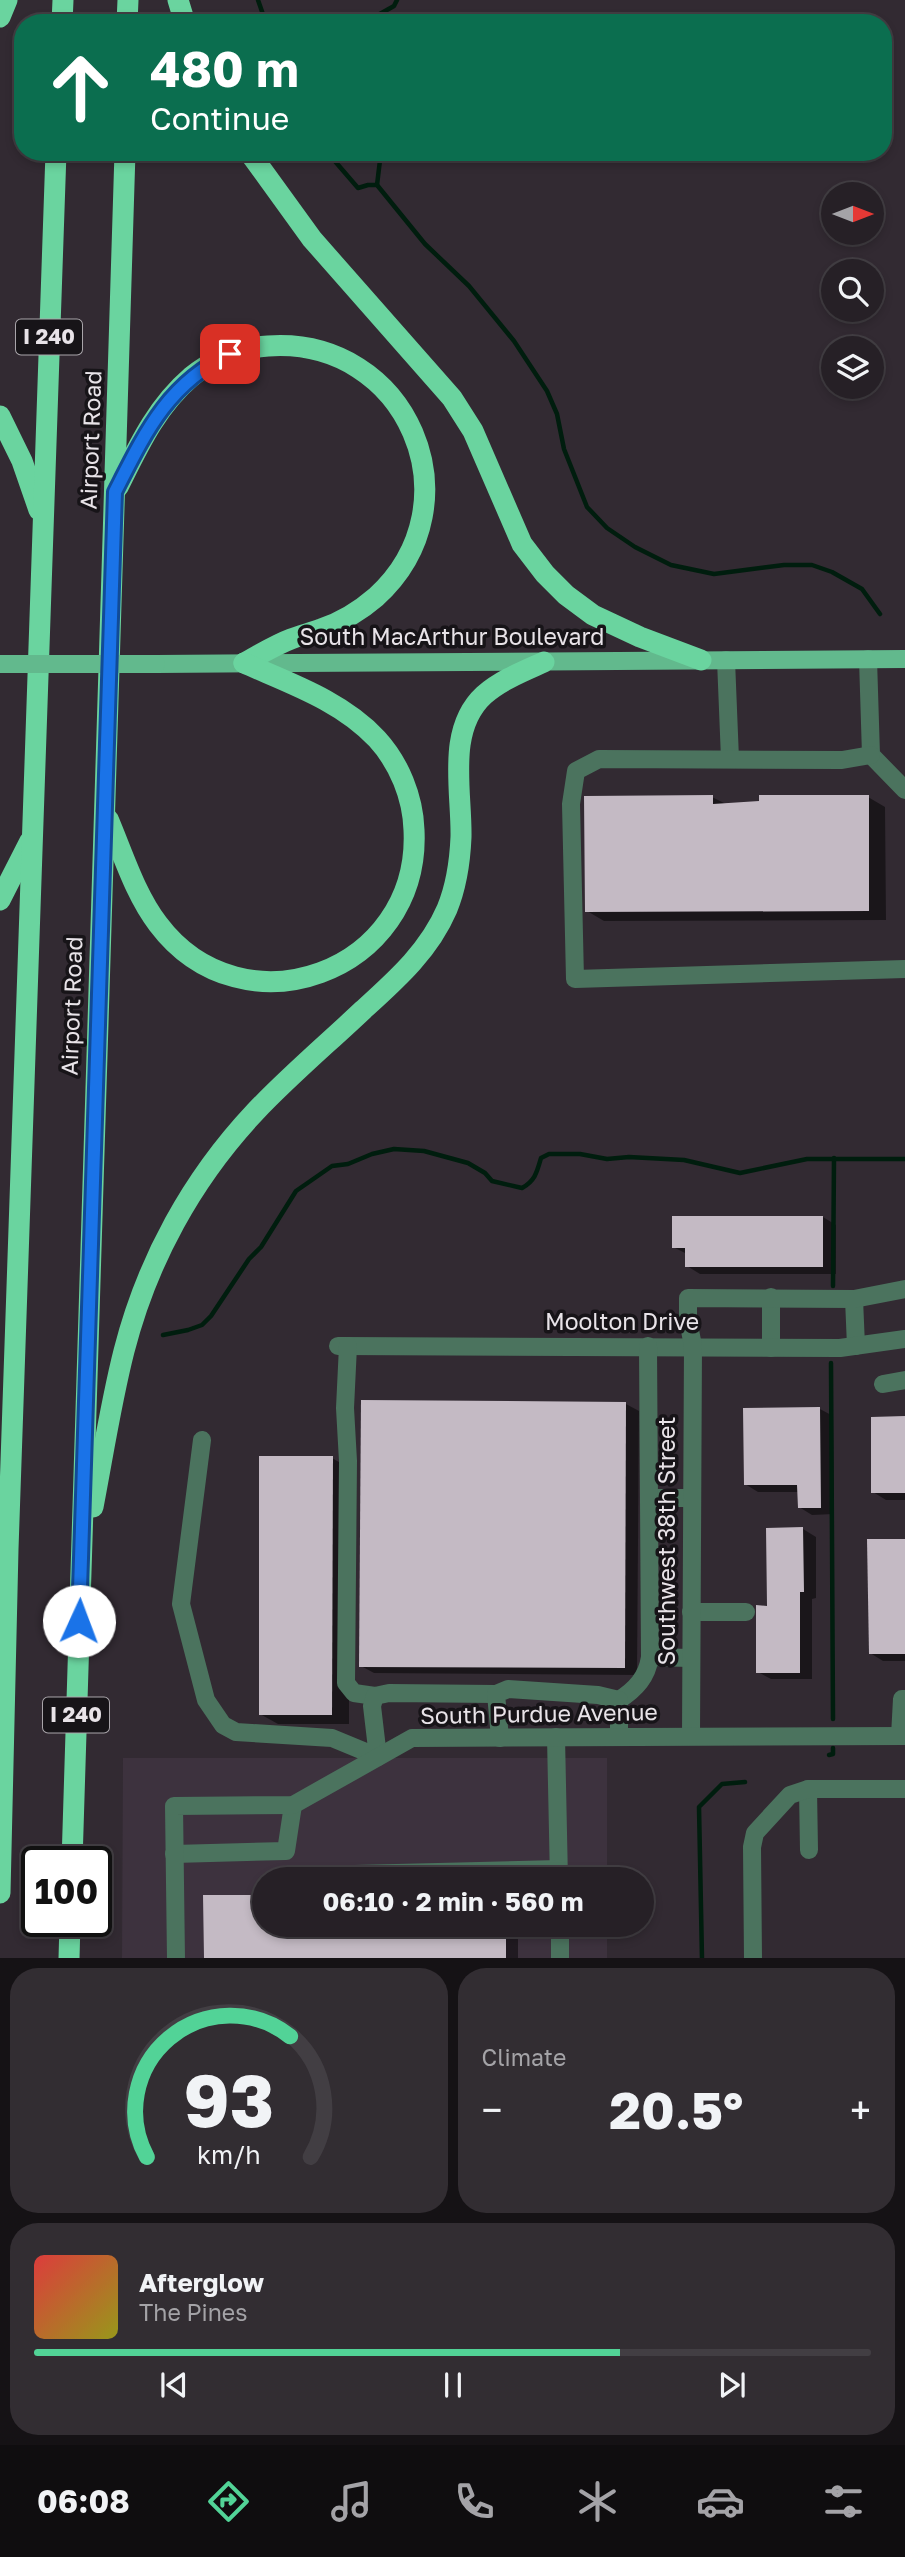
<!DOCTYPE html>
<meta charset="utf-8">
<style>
body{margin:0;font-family:"Golos Text",sans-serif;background:#322d32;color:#f1f3f6;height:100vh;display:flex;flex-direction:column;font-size:26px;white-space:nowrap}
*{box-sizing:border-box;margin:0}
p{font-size:23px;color:#a4a3a7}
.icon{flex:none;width:38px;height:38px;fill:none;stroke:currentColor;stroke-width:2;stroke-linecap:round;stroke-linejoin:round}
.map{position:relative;height:1958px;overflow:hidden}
.drawer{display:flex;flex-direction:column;gap:10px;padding:10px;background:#151215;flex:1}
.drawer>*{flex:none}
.guide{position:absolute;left:14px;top:14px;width:878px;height:147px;border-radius:28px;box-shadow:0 4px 10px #0003,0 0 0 2px #423e43;background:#0b6e4f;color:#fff;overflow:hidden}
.needle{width:46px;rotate:90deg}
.fabs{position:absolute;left:821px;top:182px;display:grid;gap:14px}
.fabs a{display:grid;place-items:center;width:63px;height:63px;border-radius:50%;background:#262026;box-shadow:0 4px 10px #0003,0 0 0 2px #423e43;font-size:35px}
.speed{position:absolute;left:21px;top:1846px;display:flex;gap:14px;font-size:35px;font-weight:700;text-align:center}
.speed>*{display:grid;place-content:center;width:91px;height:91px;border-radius:50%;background:#262026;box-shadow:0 4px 10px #0003,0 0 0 2px #423e43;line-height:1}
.speed .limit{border:4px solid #111;border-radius:10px;background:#fff;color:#111}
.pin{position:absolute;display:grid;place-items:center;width:60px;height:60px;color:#fff;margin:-30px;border-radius:14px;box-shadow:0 4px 10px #0006}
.me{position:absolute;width:77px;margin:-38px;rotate:2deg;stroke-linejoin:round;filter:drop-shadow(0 0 5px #0008)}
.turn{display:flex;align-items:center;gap:24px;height:147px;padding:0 21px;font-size:32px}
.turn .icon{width:91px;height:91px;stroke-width:2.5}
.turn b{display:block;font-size:49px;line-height:60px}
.big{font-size:52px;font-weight:700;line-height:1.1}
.drawer .widget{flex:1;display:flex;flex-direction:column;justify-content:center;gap:10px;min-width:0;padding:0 24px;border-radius:28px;background:#322d32}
.drawer .dial{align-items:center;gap:0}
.dial svg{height:182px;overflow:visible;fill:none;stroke:#423e43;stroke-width:7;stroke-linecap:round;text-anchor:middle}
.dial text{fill:#f1f3f6;stroke:none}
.song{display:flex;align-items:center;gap:21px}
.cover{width:84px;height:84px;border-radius:10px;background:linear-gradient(135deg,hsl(0 70% 55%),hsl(60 70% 35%))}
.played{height:7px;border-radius:4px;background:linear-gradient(90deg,#52d397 70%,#423e43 70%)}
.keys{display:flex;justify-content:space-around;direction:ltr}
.heat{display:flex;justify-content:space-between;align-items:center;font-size:38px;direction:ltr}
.drawer .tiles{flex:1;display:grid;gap:10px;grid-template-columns:1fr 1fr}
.widget:last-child{grid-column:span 2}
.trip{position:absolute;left:252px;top:1867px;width:402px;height:70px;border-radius:35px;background:#262026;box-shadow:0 4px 10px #0003,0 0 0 2px #423e43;font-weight:700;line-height:70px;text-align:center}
.menu{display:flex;height:112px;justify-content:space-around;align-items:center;background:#0f0d0f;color:#a4a3a7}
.menu .icon{width:49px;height:49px}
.menu .selected{color:#52d397}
.menu b{font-size:32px;color:#f1f3f6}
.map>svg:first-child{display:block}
.built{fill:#3d323e}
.shadow{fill:#0007}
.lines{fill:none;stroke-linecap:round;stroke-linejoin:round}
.stream{stroke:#001d0e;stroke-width:4.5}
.building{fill:#c4bac4}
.minor{stroke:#4b735e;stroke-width:18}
.major{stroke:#62b98d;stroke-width:18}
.highway{stroke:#6ad49f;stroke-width:21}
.major-bridge{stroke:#62b98d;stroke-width:18}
.route-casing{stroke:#114b97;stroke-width:18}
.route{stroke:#1a73e8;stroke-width:12}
.labels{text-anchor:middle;stroke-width:7;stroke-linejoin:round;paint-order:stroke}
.shield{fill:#171418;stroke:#a9a5aa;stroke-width:2}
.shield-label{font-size:21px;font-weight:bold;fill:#e8e3e8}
.street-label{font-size:23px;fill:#e8e3e8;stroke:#171418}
</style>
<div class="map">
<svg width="905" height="1959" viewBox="0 0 905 1959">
<rect width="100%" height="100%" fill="#322a32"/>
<path class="built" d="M 123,1758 L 607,1758 L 607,1879 L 264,1880 L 264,1925 L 607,1925 L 607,1958 L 122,1959 Z"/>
<g class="shadow">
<path d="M 712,797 L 726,804 L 868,797 L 885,807 L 886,920 L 604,921 L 587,911 Z"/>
<path d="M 823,1217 L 836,1225 L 836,1274 L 700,1274 L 687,1266 L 687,1254 L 673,1247 Z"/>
<path d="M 626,1404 L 639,1411 L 637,1675 L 374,1673 L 361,1666 Z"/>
<path d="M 820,1409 L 833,1416 L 834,1514 L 812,1515 L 799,1507 L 799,1492 L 758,1492 L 745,1484 Z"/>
<path d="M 905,1418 L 905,1500 L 886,1500 L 873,1492 Z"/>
<path d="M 332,1458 L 349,1468 L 349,1724 L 278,1724 L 260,1714 Z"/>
<path d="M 803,1529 L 816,1537 L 816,1598 L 812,1599 L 812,1679 L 771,1679 L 758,1672 L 769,1607 Z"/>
<path d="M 905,1540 L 905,1661 L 883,1661 L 870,1653 Z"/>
<path d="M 205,1897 L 264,1897 L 264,1925 L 509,1925 L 518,1930 L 518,1959 L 205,1959 Z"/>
</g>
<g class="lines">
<g class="stream">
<path d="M 258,0 L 266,23"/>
<path d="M 378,23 L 378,15 L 394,6 L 397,0"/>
<path d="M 327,152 L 358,188 L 368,185 L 377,185 L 425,244 L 469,286 L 514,341 L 547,391 L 557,414 L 564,449 L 587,507 L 607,528 L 635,547 L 671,565 L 714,574 L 784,565 L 812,565 L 832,572 L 862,589 L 880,614"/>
<path d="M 377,185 L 381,152"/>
<path d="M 833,1286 L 834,1158"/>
<path d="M 163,1335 L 188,1330 L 202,1325 L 211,1316 L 249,1259 L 261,1247 L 296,1191 L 332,1166 L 348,1164 L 372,1154 L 394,1149 L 424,1151 L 468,1163 L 485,1173 L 492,1181 L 522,1188 C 535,1181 537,1172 541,1158 L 549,1154 L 580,1154 L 607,1159 L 629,1157 L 684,1160 L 740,1173 L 807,1159 L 905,1159"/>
<path d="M 831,1363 L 833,1719"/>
<path d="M 829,1755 L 833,1754 L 833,1748"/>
<path d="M 702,1959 L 699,1807 L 722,1784 L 745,1782"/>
</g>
</g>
<g class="building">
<path d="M 713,795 L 713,804 L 759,801 L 759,795 L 869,795 L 869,911 L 585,912 L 584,796 Z"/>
<path d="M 672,1216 L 823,1216 L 823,1267 L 685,1267 L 685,1248 L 672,1248 Z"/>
<path d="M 361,1400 L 626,1402 L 625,1668 L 359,1667 Z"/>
<path d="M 820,1407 L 821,1508 L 798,1508 L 797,1485 L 744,1485 L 743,1408 Z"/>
<path d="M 905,1416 L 905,1493 L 871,1493 L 871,1417 Z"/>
<path d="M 259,1456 L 333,1456 L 332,1715 L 259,1715 Z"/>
<path d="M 803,1527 L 804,1592 L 800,1592 L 800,1673 L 756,1673 L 756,1605 L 767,1606 L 766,1528 Z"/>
<path d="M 867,1539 L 905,1539 L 905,1654 L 869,1654 Z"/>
<path d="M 203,1895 L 264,1895 L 264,1925 L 506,1925 L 506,1958 L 204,1958 Z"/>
</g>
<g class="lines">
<g class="minor">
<path d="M 868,659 L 871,755 L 905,790"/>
<path d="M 726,660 L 730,759"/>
<path d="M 871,755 L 842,760 L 599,759 L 576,771 L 571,804 L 575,979 L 905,969"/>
<path d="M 771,1297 L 771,1348"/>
<path d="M 854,1299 L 856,1346"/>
<path d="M 338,1346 L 840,1348 L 905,1339"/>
<path d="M 348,1346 L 345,1408 L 348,1461 L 346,1683 L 354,1693 L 375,1696"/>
<path d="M 883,1384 L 905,1380"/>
<path d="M 202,1440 L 181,1604 L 206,1700 L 223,1725 L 236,1732 L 332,1738 L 378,1757 L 372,1706 L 375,1696 L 389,1693 L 496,1694"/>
<path d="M 650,1498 L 692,1498"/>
<path d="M 691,1612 L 746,1612"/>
<path d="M 650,1657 L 691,1658"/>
<path d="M 691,1736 L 693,1346 L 688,1320 L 688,1298 L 854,1299 L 905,1289"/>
<path d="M 900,1736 L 902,1699 L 905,1699"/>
<path d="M 556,1737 L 559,1880"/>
<path d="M 619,1737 L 619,1700 C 636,1689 647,1677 650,1657 L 648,1346"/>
<path d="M 500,1738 L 496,1694 L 508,1689 L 598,1695 L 619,1700"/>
<path d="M 808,1789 L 809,1850"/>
<path d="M 174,1854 L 286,1851 L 293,1805"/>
<path d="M 313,1875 L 559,1869"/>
<path d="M 560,1925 L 560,1959"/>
<path d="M 176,1959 L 174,1806 L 293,1805 L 412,1738 L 905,1736"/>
<path d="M 753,1959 L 752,1847 L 755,1833 L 790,1795 L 808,1789 L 905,1789"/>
</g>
<path class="major" d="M 156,664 L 905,659"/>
<g class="highway">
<path d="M 178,0 L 185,23"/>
<path d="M 0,17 L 7,0"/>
<path d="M 62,23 L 63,0"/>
<path d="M 127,23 L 128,0"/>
<path d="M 249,152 L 312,239 L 452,398 L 473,431 L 522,544 L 545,574 L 566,595 L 593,615 L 640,637 L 701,660"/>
<path d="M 0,416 L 22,461 L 39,510"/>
<path d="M 118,487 C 138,447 156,407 191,377 C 213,359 240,348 268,346 C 407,336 479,503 376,597 C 361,610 340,623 321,629 C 311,633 301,635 291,639 C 275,645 259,655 244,663"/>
<path d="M 108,819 C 123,854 135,894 158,924 C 243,1037 421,972 414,830 C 413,797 399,763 377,739 C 342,701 289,683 244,663"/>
<path d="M 0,900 L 30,841"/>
<path d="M 93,1507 C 103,1455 111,1402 124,1351 C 147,1261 192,1179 255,1112 C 289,1076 327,1044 363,1010 C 396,980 429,951 447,909 C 456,887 460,861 461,837 C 462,791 446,730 484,695 C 501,680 524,671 544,662"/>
<path d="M 72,1862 L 125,152"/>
<path d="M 0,1893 L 8,1549 L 56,152"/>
<path d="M 69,1959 L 70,1922"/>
</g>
<path class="major-bridge" d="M 0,664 L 156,664"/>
</g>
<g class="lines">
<defs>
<path id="route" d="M 79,1621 L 115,492 C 145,433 168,383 230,354"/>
</defs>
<use href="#route" class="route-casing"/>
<use href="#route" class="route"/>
</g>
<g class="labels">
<g class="shield">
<rect x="16" y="319.5" width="66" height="35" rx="5"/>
<rect x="43" y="1697.5" width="66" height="35" rx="5"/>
</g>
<g class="shield-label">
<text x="49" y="344">I 240</text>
<text x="76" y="1722">I 240</text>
</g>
<g class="street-label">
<text transform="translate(91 440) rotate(-88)" y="8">Airport Road</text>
<text x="452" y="645">South MacArthur Boulevard</text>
<text transform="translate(72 1006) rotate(-88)" y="8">Airport Road</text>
<text x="622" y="1330">Moolton Drive</text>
<text transform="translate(667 1541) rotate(-90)" y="8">Southwest 38th Street</text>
<text transform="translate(539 1714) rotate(-1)" y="8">South Purdue Avenue</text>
</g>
</g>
</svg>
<div class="fabs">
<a><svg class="needle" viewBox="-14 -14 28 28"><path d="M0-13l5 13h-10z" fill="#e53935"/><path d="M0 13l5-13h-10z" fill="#a4a3a7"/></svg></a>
<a><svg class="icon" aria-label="search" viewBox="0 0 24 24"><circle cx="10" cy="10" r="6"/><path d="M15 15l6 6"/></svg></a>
<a><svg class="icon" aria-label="layers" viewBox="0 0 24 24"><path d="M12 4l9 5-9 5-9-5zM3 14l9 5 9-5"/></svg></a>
</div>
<div class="speed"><div class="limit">100</div></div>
<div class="pin" style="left:230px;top:354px;background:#d93025"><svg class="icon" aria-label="arrive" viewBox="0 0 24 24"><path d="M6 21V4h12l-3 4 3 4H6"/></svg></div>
<svg class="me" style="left:79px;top:1621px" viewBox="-20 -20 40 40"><circle r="19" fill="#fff"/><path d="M0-13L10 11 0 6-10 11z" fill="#1a73e8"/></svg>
<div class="trip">06:10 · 2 min · 560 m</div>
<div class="guide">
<div class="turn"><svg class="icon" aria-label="ahead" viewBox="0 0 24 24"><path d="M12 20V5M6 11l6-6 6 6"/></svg><div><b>480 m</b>Continue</div></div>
</div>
</div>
<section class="drawer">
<div class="tiles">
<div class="widget dial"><svg viewBox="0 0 100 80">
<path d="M14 69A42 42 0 1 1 86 69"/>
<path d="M14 69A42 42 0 0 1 77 16" stroke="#52d397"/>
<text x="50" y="56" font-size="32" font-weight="700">93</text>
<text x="50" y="72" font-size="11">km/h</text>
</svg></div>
<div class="widget"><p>Climate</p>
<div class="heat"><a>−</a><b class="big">20.5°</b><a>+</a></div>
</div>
<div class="widget">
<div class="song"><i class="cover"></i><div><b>Afterglow</b><p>The Pines</p></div></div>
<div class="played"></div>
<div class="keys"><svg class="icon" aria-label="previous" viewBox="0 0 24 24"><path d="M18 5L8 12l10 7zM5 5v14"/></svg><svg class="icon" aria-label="pause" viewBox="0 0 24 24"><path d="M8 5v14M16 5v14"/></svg><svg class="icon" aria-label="next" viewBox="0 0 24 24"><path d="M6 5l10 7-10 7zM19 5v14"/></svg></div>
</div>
</div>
</section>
<nav class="menu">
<b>06:08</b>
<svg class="icon selected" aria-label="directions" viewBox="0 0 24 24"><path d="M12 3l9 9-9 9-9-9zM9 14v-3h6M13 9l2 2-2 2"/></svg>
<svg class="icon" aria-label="music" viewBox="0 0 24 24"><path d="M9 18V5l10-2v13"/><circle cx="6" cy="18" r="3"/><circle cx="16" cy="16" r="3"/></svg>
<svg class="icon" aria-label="phone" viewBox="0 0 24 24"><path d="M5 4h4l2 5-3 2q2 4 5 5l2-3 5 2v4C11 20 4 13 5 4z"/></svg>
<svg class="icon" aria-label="climate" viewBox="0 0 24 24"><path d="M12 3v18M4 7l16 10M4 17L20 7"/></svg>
<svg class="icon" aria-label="car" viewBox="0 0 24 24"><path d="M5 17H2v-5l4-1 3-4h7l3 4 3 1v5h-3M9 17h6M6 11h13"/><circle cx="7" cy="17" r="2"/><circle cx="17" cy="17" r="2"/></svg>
<svg class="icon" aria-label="filters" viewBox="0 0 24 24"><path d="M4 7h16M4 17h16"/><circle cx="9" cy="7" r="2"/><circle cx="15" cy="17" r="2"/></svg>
</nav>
